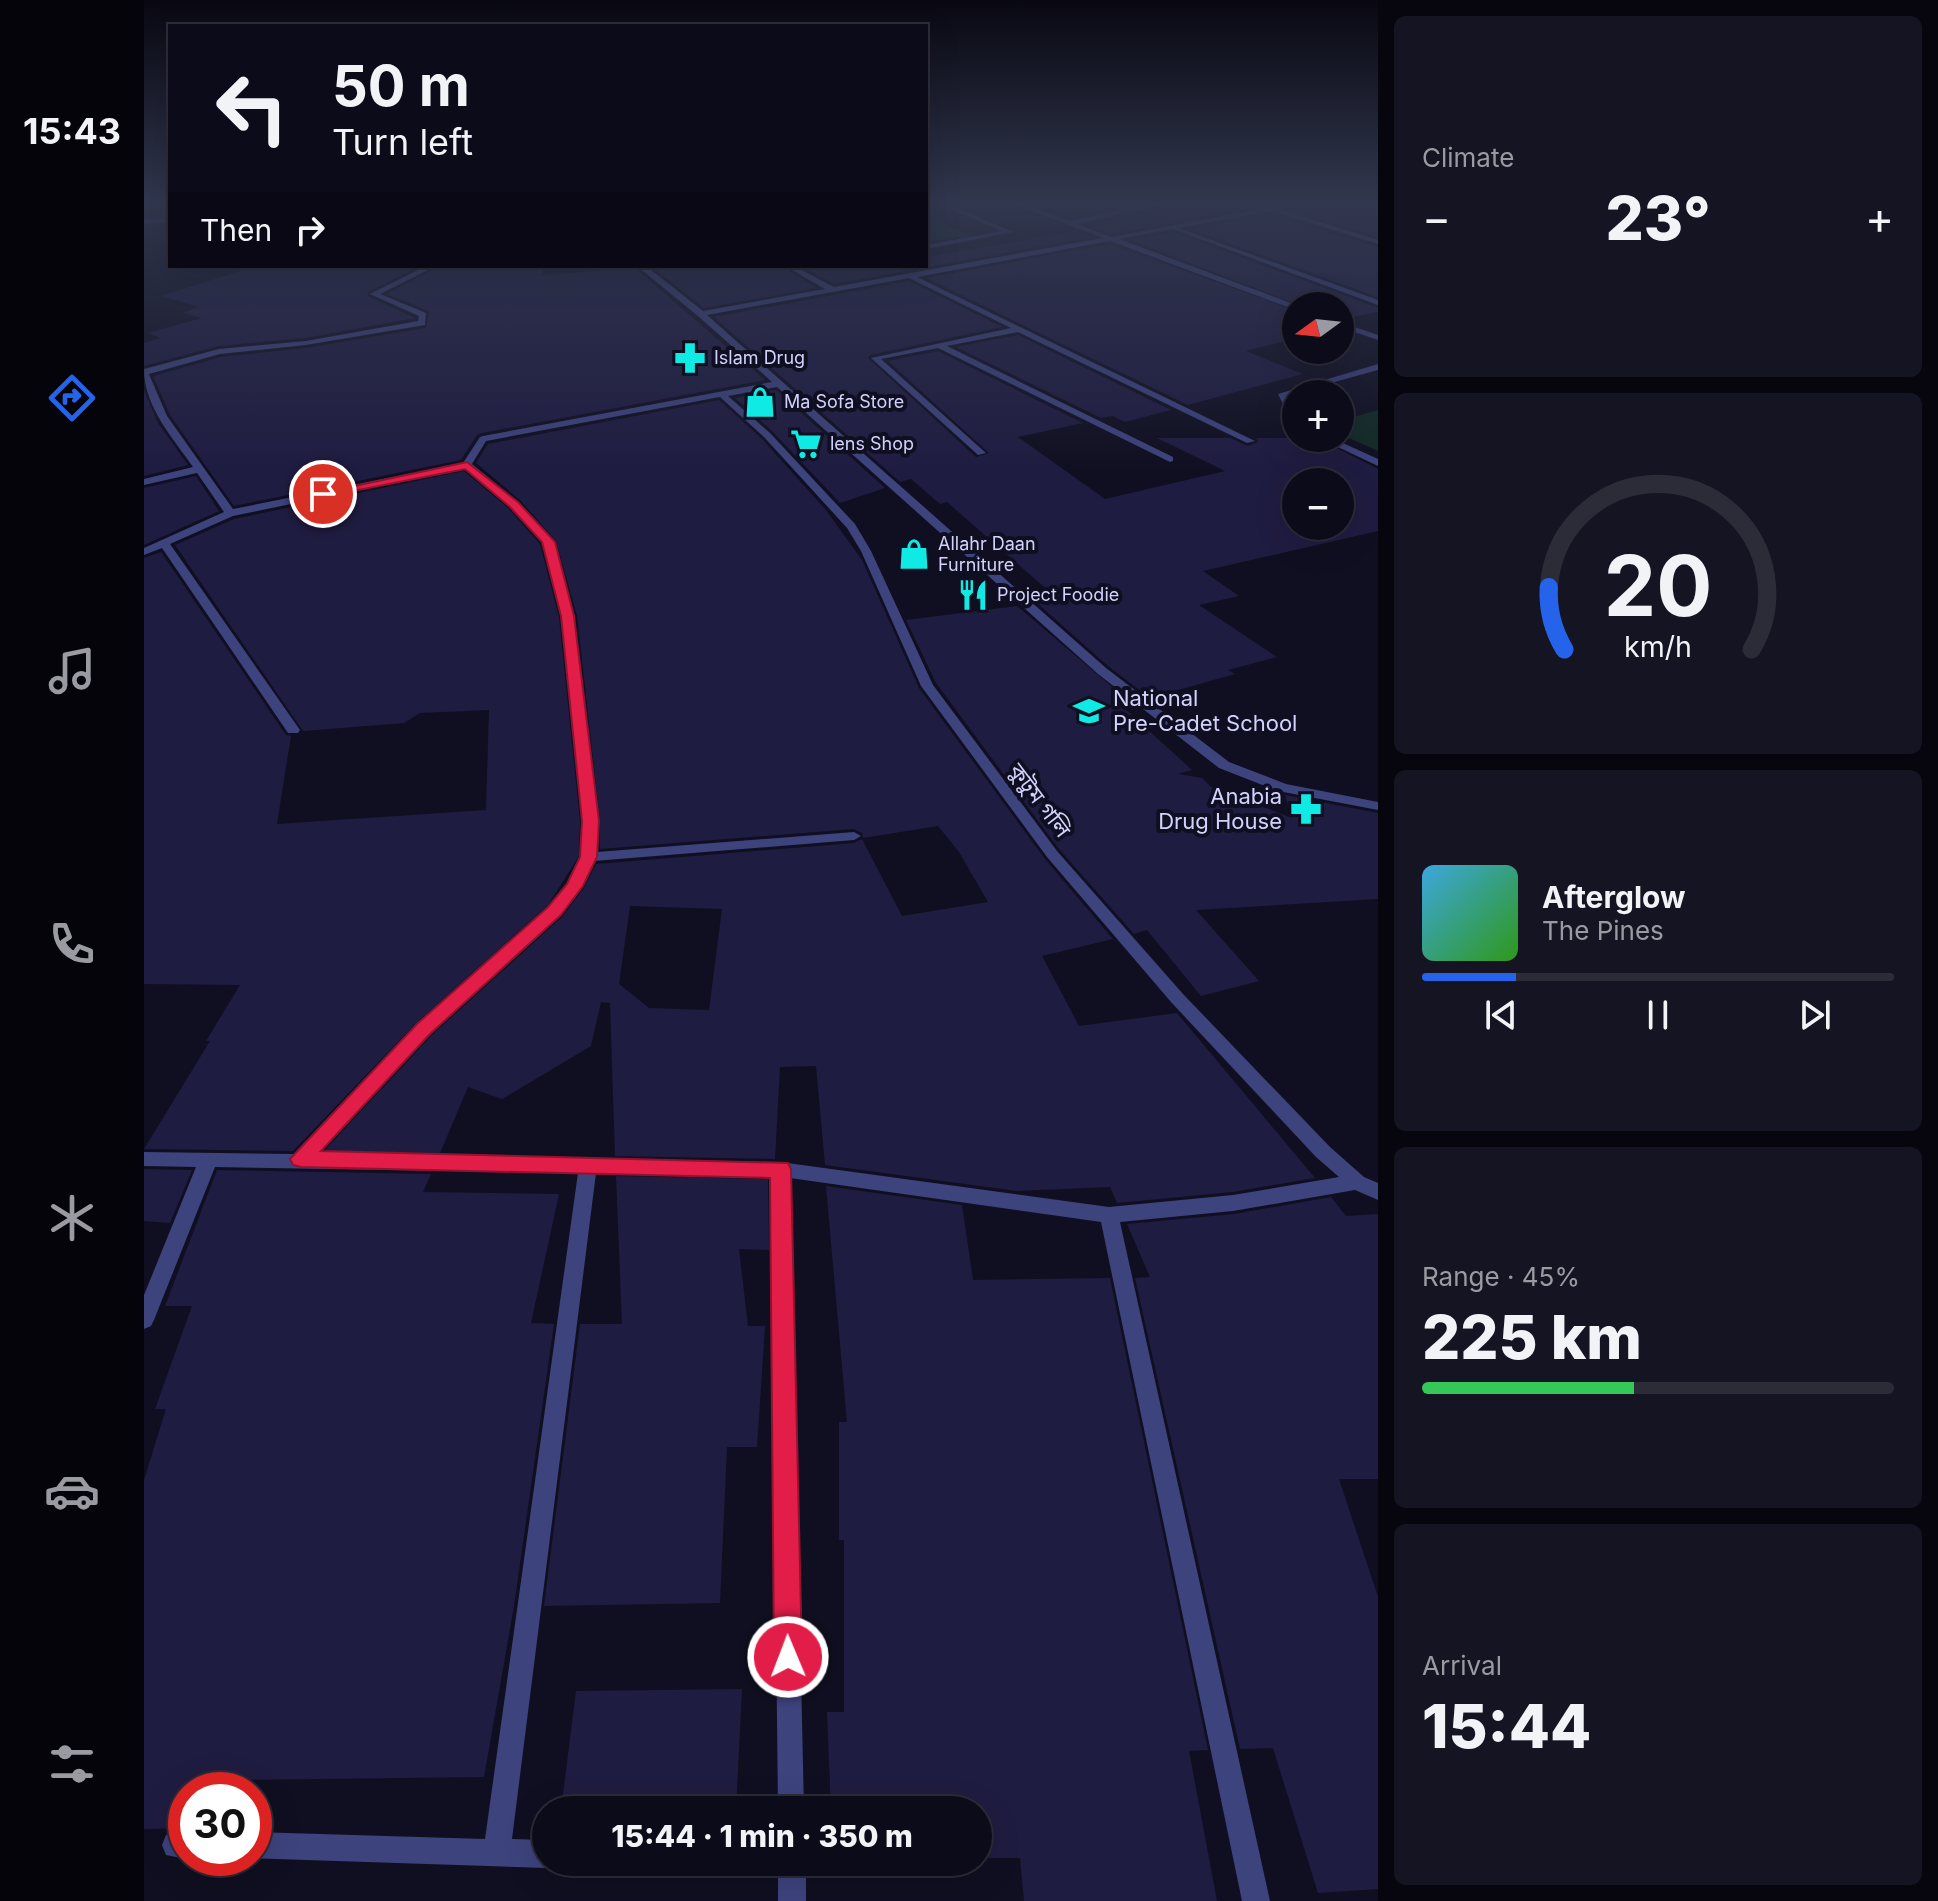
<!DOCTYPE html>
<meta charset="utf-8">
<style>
body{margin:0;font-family:Inter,"Noto Sans Bengali",sans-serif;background:#151422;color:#f1f3f6;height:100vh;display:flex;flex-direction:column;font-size:30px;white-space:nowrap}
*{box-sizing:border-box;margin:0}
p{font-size:26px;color:#9a9ba2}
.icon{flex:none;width:44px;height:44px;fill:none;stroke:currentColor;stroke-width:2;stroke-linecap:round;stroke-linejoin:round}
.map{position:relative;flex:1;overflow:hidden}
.drawer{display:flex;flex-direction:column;gap:16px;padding:16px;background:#07060e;width:560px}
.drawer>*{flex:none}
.guide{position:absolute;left:24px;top:24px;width:760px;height:244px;border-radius:0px;box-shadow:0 8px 32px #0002,0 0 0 2px #2c2b38;background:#0c0b19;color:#f1f3f6;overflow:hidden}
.needle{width:52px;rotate:255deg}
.controls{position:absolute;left:1138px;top:292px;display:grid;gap:16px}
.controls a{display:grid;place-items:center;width:72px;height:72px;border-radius:50%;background:#0c0b19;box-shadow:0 8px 32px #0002,0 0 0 2px #2c2b38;font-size:40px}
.speed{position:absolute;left:24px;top:1772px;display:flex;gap:16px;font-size:40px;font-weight:700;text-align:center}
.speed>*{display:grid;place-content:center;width:104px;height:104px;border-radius:50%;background:#0c0b19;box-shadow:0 8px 32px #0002,0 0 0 2px #2c2b38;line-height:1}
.speed .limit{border:12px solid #d22;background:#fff;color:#111}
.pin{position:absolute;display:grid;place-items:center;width:68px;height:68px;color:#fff;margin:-34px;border:4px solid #fff;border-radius:50%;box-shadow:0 2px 8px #0007}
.me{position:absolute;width:88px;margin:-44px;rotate:359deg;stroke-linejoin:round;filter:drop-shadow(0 0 6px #0008)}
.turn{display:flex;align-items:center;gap:28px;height:168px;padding:0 32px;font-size:36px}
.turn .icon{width:104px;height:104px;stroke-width:2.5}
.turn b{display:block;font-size:56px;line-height:68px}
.then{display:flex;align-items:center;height:76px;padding:0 32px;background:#0003;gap:16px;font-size:30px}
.big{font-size:60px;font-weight:800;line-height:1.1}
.drawer .tile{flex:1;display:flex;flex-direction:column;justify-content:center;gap:12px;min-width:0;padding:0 28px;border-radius:12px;background:#151422}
.drawer .dial{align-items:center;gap:0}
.dial svg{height:208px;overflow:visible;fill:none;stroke:#2c2b38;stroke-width:7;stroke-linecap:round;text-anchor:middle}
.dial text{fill:#f1f3f6;stroke:none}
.song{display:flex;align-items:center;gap:24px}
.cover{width:96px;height:96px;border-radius:12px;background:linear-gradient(135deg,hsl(200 70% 55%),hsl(110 70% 35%))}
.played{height:8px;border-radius:4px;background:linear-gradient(90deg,#2563eb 20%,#2c2b38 20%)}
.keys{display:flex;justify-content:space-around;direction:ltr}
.heat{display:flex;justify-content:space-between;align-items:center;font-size:44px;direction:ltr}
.charge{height:12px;border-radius:6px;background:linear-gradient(90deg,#34c759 45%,#2c2b38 0)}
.trip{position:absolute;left:388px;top:1796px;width:460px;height:80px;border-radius:40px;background:#0c0b19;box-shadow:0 8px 32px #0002,0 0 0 2px #2c2b38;font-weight:800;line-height:80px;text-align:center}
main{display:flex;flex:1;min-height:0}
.tabs{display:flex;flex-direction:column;width:144px;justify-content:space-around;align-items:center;background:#05040a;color:#9a9ba2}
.tabs .icon{width:56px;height:56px}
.tabs .current{color:#2563eb}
.tabs b{font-size:36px;color:#f1f3f6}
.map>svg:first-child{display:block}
.green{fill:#122b27}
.building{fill:#1f1c41;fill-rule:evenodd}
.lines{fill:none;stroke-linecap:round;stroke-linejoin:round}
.street{fill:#3d437d;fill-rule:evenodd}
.route{fill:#e11d48;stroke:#92132f;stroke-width:2}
.labels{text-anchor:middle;stroke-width:8;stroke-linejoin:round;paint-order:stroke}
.far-poi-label{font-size:18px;fill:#d2d3fc;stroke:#100f21;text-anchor:start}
.poi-label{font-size:22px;fill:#d2d3fc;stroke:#100f21;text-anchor:start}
.street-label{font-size:22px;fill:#d2d3fc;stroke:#100f21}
</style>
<main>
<nav class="tabs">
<b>15:43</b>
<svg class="icon current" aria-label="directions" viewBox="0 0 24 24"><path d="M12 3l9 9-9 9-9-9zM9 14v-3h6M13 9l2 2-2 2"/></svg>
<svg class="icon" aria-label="music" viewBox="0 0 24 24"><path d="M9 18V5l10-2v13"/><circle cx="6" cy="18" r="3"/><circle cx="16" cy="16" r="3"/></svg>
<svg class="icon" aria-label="phone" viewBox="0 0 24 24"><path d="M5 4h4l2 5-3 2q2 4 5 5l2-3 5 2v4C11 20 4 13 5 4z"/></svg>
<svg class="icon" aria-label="climate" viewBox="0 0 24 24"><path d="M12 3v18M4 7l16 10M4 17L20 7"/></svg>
<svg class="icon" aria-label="car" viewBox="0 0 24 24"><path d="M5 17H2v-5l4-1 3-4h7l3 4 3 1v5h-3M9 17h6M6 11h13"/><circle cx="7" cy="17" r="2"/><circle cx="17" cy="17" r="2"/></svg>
<svg class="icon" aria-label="filters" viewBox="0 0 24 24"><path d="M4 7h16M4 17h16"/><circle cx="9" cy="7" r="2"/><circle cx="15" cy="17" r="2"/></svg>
</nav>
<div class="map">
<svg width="1234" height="1901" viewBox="0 0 1234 1901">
<rect width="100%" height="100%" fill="#100f21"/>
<g class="green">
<path d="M 782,216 L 827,236 L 782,242 Z"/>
<path d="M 1234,410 L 1234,451 L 1196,434 L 1196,421 Z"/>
</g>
<g class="building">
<path d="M 1075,203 L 1234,203 L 1234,237 L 1124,205 L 967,234 L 950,227 Z"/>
<path d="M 1123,215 L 1234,247 L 1234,297 L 1046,229 Z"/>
<path d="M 932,231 L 948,237 L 690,284 L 656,266 L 782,266 L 782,257 Z"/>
<path d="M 1029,232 L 1234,308 L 1234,312 L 1196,319 L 1196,306 L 1158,306 L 986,240 Z"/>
<path d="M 966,244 L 1152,311 L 1152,330 L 1135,334 L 1148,339 L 1102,351 L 1159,374 L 1044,405 L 782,278 Z"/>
<path d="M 112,266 L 275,266 L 223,293 L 225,297 L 271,318 L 162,338 L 74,346 L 0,366 L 0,343 L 17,338 L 4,333 L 58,318 L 39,313 L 55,307 L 17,296 Z"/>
<path d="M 295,266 L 398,266 L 399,275 L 491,268 L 621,380 L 338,433 L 333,435 L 317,460 L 90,506 L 26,415 L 9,376 L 77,357 L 162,348 L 282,328 L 285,311 L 243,294 Z"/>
<path d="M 507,266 L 638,266 L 672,288 L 560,308 Z"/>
<path d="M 765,281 L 858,327 L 726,355 L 724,358 L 832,457 L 845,453 L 744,361 L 794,351 L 939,423 L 874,437 L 961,499 L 1081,471 L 1013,438 L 1086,438 L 1104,446 L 1114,442 L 1112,438 L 1172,438 L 1234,469 L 1234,531 L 1059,571 L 1095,596 L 1055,605 L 1133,657 L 1084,670 L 1091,674 L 1006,698 L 964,666 L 893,603 L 915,600 L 803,502 L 796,504 L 767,479 L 756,482 L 570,317 ZM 1152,482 L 1196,482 L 1196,526 L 1152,526 Z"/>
<path d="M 874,335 L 1027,410 L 981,422 L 969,416 L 957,418 L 812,347 Z"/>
<path d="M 0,390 L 14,423 L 44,465 L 0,476 Z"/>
<path d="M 632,390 L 741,488 L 696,503 L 628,431 L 591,398 Z"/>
<path d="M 575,400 L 618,439 L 682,510 L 718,560 L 775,688 L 901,859 L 969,939 L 898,956 L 935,1026 L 1033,1013 L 1171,1178 L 1089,1192 L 973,1203 L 966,1187 L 873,1191 L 681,1165 L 672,1066 L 636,1067 L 631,1159 L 471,1156 L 466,1003 L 457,1002 L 447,1046 L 358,1099 L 324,1087 L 296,1153 L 180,1151 L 288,1035 L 418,917 L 440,888 L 452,864 L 710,843 L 718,839 L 758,916 L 844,902 L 815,852 L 794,826 L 719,838 L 718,833 L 710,829 L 456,849 L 456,821 L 433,616 L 412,541 L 376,500 L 332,463 L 344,444 ZM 486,906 L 578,909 L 565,1010 L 505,1008 L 475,984 Z"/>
<path d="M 320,471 L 364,508 L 396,544 L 415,617 L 436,821 L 435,856 L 404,905 L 272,1023 L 149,1151 L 0,1149 L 66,1041 L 62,1041 L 96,985 L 0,984 L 0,558 L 17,552 L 142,735 L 147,736 L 133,824 L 342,810 L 345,710 L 276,713 L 260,723 L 159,731 L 31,545 L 90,519 Z"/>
<path d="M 52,476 L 75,511 L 0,545 L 0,488 Z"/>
<path d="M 873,606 L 987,703 L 978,706 L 1048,770 L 1034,774 L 1058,778 L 1066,786 L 1148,818 L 1141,795 L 1234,813 L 1234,899 L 1052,910 L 1115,981 L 1057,996 L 1003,930 L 990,934 L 915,849 L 792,683 L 762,620 Z"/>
<path d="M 0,1169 L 48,1170 L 26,1223 L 0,1221 Z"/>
<path d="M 73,1170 L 287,1174 L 279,1192 L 415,1194 L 387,1323 L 410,1324 L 370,1606 L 340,1777 L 78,1780 L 75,1790 L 42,1790 L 42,1828 L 0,1829 L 0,1480 L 22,1409 L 11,1409 L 48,1306 L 21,1306 Z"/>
<path d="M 472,1176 L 624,1179 L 625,1250 L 595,1249 L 604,1326 L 621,1326 L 613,1447 L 583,1447 L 576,1603 L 400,1606 L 436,1324 L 478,1324 Z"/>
<path d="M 682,1186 L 818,1205 L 829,1280 L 966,1278 L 1064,1750 L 1045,1751 L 1073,1901 L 880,1901 L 876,1858 L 834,1858 L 834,1810 L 687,1810 L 683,1712 L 700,1712 L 700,1540 L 695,1540 L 695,1422 L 703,1422 Z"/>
<path d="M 1187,1197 L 1202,1216 L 1234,1214 L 1234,1479 L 1195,1479 L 1234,1597 L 1234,1889 L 1174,1893 L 1129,1748 L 1096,1749 L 991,1278 L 1006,1277 L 983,1224 L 1090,1214 Z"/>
<path d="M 598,1689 L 592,1810 L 417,1810 L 432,1691 Z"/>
</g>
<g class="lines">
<g class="street">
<path d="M 791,203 L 801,203 L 869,232 L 782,249 L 782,245 L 858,231 Z"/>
<path d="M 867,203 L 877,203 L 926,221 L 1010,203 L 1024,203 L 933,224 L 967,237 L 1123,208 L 1141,211 L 1234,240 L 1234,244 L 1138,214 L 1123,212 L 1034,228 L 1234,300 L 1234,305 L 1029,229 L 975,239 L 1155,306 L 1149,309 L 966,241 L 773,277 L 1111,441 L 1103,443 L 874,332 L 803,346 L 1029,457 L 1029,461 L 1026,462 L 794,348 L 737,359 L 842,453 L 834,455 L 727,358 L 867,328 L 765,278 L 563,315 L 962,668 L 1085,762 L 1142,784 L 1234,802 L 1234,810 L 1134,791 L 1075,768 L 954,674 L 633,387 L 584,396 L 626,433 L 711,524 L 727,551 L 789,685 L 913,851 L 1039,994 L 1186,1147 L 1220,1177 L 1234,1183 L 1234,1200 L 1211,1190 L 1089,1211 L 976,1222 L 1126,1901 L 1098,1901 L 957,1222 L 646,1178 L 660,1810 L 634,1810 L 627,1176 L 452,1173 L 368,1839 L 402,1840 L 402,1862 L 412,1864 L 402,1868 L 106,1858 L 110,1858 L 110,1832 L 341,1839 L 434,1173 L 71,1167 L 10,1320 L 7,1326 L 0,1329 L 0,1295 L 52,1167 L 0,1166 L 0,1152 L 150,1154 L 274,1025 L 406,907 L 423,884 L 438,857 L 439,821 L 418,616 L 399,543 L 366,506 L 321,468 L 89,516 L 26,544 L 156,730 L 154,733 L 144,733 L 18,548 L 0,555 L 0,548 L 80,512 L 53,473 L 0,485 L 0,479 L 49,467 C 29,438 0,407 0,369 L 75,349 L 162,341 L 274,321 L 275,316 L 226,294 L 282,266 L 292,266 L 236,294 L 282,313 L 281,325 L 162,345 L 76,354 L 5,374 L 23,416 L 89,509 L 319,463 L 336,437 L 339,436 L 628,382 L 554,316 L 493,266 L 502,266 L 559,311 L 681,289 L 641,266 L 650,266 L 690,287 L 959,238 ZM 576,397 L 620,437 L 703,528 L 717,551 L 777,686 L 903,857 L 1027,1002 L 1172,1157 L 1195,1177 L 1089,1195 L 965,1207 L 636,1162 L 173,1154 L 286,1033 L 416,915 L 438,886 L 450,861 L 710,840 L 717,836 L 710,832 L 453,852 L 453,821 L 430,616 L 409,542 L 374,502 L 328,464 L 342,441 Z"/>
<path d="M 26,218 L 26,222 L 0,224 L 0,220 Z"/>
<path d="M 1196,322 L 1234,335 L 1234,340 L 1196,327 Z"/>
<path d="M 1234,364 L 1234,370 L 1143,395 L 1152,404 L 1152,411 L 1139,404 L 1134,394 Z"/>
<path d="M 1175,438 L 1188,438 L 1234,459 L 1234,466 Z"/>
<path d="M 32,1831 L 42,1831 L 42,1859 L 22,1855 L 18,1845 L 22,1835 Z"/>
<path d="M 565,1862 L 662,1862 L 662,1901 L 634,1901 L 634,1878 L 579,1876 L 569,1872 Z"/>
</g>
</g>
<linearGradient id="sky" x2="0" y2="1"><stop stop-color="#090812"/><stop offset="0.43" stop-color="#31374e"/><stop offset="1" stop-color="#31374e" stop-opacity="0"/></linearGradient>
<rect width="1234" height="470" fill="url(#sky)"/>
<path class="route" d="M 323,462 L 374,502 L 411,542 L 430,616 L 455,821 L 453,857 L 439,886 L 417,915 L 286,1034 L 177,1151 L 644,1163 L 647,1169 L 658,1657 L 654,1667 L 644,1672 L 634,1667 L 630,1657 L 626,1178 L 157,1167 L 149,1165 L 146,1159 L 273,1024 L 404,907 L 423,884 L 436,857 L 438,821 L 417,616 L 398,542 L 366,507 L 321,469 L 179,497 L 173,494 Z"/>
<defs>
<symbol id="pharmacy-bare" viewBox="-9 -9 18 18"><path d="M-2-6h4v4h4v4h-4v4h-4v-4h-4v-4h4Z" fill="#10eae4" stroke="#100f21" stroke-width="2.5" paint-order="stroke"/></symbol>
<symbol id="shop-bare" viewBox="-9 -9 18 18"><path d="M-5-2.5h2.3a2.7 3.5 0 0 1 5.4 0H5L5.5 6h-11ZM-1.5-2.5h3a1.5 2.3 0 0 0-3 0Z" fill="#10eae4" stroke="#100f21" stroke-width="2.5" paint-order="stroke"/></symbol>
<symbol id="supermarket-bare" viewBox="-9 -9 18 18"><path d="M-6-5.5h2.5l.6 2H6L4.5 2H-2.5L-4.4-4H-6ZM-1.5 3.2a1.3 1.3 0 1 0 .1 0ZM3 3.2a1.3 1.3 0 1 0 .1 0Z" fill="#10eae4" stroke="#100f21" stroke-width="2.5" paint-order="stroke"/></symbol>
<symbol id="restaurant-bare" viewBox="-9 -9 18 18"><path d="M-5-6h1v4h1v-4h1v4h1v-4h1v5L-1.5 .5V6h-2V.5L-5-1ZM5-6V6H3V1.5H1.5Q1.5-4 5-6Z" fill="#10eae4" stroke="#100f21" stroke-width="2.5" paint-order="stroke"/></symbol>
<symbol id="school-bare" viewBox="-9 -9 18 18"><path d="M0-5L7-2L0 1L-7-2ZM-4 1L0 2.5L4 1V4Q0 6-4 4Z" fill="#10eae4" stroke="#100f21" stroke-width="2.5" paint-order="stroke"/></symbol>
</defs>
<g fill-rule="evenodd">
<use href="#pharmacy-bare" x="524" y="336" width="44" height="44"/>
<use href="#shop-bare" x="594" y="380" width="44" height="44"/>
<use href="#supermarket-bare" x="640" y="422" width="44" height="44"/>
<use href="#shop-bare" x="748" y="532" width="44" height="44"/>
<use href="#restaurant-bare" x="807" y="573" width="44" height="44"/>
<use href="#school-bare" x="923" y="689" width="44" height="44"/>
<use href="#pharmacy-bare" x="1140" y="787" width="44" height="44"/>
</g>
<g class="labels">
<g class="far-poi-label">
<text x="570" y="364">Islam Drug</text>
<text x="640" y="408">Ma Sofa Store</text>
<text x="686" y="450">lens Shop</text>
<text x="794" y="550">Allahr Daan<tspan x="794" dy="21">Furniture</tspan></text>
<text x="853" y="601">Project Foodie</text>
</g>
<g class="poi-label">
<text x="969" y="706">National<tspan x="969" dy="25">Pre-Cadet School</tspan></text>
<text x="1138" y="804" text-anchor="end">Anabia<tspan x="1138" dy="25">Drug House</tspan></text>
</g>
<g class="street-label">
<text transform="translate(896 800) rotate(53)" y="8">কুটুম গলি</text>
</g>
</g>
</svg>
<div class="controls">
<a><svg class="needle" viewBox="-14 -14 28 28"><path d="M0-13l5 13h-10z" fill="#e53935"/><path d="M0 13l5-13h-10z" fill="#9a9ba2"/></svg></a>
<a>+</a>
<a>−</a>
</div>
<div class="speed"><div class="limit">30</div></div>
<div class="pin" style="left:179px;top:494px;background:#d93025"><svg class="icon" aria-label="arrive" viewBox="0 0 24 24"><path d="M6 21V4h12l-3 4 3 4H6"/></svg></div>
<svg class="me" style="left:644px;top:1657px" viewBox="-20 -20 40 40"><circle r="17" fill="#e11d48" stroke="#fff" stroke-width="3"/><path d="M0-11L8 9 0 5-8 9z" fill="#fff"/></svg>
<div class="trip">15:44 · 1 min · 350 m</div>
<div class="guide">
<div class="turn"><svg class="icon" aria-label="left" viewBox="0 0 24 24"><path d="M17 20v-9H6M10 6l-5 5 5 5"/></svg><div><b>50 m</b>Turn left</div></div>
<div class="then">Then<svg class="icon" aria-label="right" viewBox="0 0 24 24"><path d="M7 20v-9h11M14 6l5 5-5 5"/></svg></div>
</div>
</div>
<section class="drawer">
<div class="tile"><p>Climate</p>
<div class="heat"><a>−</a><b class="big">23°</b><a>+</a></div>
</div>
<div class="tile dial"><svg viewBox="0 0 100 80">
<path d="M14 69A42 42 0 1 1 86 69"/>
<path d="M14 69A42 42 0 0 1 8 45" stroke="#2563eb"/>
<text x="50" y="56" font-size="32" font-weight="700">20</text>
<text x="50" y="72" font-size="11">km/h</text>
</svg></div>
<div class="tile">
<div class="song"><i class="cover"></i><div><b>Afterglow</b><p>The Pines</p></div></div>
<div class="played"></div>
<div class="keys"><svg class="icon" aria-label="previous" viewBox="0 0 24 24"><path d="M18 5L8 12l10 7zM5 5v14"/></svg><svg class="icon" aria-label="pause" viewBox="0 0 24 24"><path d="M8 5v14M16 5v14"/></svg><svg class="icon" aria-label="next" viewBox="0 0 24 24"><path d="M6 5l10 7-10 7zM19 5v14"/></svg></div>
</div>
<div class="tile"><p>Range · 45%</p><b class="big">225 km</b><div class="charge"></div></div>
<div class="tile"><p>Arrival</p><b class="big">15:44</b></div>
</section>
</main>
